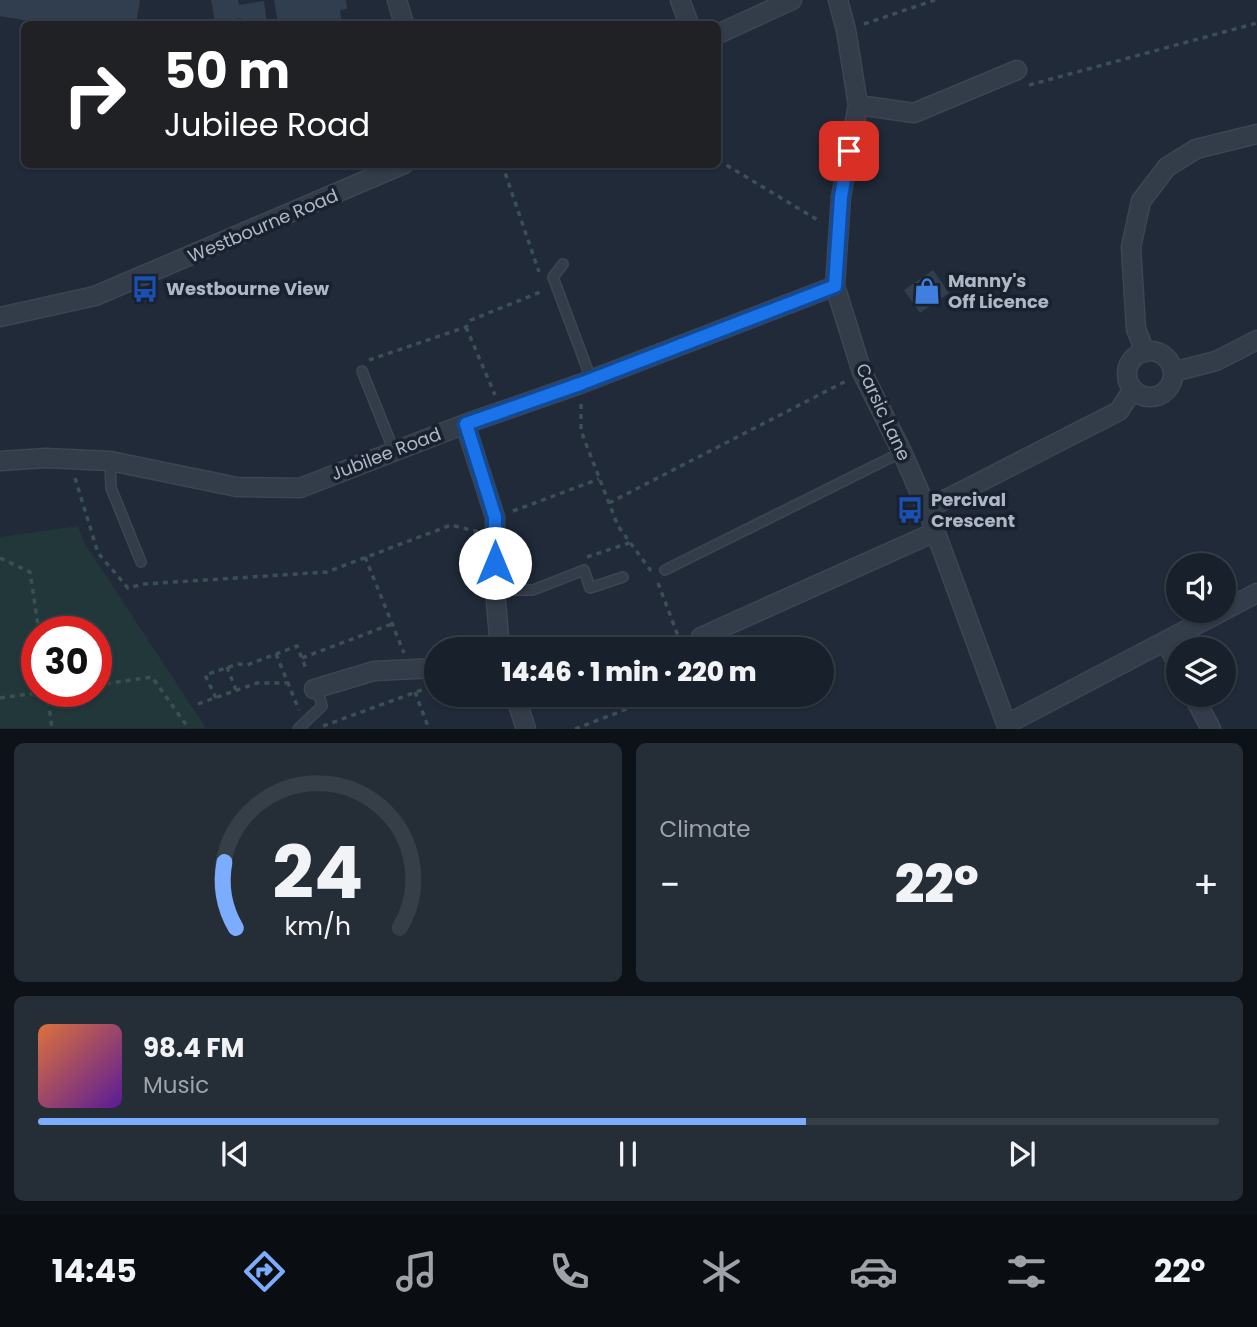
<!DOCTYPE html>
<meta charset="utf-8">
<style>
body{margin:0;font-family:Poppins,sans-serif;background:#252d37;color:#f1f3f6;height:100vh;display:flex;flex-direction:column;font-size:26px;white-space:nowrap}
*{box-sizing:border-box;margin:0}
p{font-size:23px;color:#9fa3a9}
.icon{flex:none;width:38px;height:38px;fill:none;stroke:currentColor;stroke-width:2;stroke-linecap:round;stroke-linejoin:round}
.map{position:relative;height:729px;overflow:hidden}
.details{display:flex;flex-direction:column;gap:14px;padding:14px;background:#0d1218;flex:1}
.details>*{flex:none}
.banner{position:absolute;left:21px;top:21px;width:700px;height:147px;border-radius:10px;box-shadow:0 2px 5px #0004,0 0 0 2px #363e47;background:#202124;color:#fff;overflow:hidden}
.buttons{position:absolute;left:1166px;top:553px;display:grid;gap:14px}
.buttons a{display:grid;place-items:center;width:70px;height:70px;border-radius:50%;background:#18202b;box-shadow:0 2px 5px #0004,0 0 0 2px #363e47;font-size:35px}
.speed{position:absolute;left:21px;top:616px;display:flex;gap:14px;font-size:35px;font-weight:700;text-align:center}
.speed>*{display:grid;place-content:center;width:91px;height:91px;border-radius:50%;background:#18202b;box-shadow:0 2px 5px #0004,0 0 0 2px #363e47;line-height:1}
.speed .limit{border:10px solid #d22;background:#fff;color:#111}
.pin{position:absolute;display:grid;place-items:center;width:60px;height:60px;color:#fff;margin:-30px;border-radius:14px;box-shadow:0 4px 10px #0006}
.me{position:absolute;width:77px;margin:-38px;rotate:0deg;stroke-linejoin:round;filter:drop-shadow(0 0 5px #0008)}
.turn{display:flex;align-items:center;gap:24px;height:147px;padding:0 28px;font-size:32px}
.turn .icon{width:91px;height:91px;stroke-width:2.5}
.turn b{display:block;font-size:49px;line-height:60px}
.big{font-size:52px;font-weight:800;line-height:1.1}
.details .tile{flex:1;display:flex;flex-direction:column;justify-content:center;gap:10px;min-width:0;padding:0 24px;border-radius:10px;background:#252d37}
.details .dial{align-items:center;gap:0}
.dial svg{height:182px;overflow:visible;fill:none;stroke:#363e47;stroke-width:7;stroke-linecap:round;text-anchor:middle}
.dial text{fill:#f1f3f6;stroke:none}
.song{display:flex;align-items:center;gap:21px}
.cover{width:84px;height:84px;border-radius:10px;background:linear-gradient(135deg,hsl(20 70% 55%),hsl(270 70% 35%))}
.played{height:7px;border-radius:4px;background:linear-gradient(90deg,#7cacfd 65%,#363e47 65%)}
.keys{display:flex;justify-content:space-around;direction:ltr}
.heat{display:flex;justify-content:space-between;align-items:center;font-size:38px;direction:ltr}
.details .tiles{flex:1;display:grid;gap:14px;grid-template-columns:1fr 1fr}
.tile:last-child{grid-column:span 2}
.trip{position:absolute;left:424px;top:637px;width:410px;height:70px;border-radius:35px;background:#18202b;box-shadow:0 2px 5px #0004,0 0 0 2px #363e47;font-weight:800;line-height:70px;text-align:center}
.menu{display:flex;height:112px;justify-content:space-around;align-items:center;background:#0a0d11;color:#9fa3a9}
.menu .icon{width:49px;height:49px}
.menu .on{color:#7cacfd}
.menu b{font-size:32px;color:#f1f3f6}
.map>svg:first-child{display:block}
.green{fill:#22373a;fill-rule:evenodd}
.building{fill:#313e50}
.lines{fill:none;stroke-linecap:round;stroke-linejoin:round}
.service-casing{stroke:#3d4553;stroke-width:12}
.minor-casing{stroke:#3d4553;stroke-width:21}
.path{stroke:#3a5053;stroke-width:3.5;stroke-dasharray:5 5;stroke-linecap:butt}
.service{stroke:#333c49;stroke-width:9}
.minor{stroke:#333c49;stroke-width:18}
.route-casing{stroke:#114b97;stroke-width:18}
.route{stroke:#1a73e8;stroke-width:12}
.labels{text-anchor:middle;stroke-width:7;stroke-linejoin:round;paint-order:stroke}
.street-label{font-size:18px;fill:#aeb7c6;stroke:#19212e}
.poi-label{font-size:18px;font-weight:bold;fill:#aeb7c6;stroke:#19212e;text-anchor:start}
</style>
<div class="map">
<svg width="1257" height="729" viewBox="0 0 1257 729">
<rect width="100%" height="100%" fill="#202a39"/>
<path class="green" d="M 78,526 L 85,544 L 206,728 L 0,728 L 0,537 ZM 37,632 L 96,632 L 96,691 L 37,691 Z"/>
<g class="building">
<path d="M 0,0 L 140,0 L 136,24 L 47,24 L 0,16 Z"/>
<path d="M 211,0 L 238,0 L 239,5 L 264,1 L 267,24 L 242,24 L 241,18 L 215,22 Z"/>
<path d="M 274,0 L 346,0 L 347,9 L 340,10 L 342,24 L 278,24 Z"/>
<path d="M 933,270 L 949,293 L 920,313 L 904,290 Z"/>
</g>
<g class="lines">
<defs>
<g id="service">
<path d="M 563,264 L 553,277 L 591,379"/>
<path d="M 362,371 L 394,451"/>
<path d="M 110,461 L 111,488 L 141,562"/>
<path d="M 665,570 L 902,452"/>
<path d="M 495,590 L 533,590 L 584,570 L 590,588 L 623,577"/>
<path d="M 298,729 L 322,706 L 317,687"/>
</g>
<g id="minor">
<path d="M 397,0 L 404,24"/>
<path d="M 680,0 L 689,24"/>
<path d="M 838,0 L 846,30 L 858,105 L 841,197 L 835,286 L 862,372 L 902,452 L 927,509 L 1008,729"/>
<path d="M 718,34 L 792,0"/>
<path d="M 858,105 L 914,113 L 1017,70"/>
<path d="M 0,317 L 95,296 L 404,164"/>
<circle cx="1150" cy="374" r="23"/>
<path d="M 1145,352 L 1136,329 L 1131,247 L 1141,201 L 1167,167 L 1196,149 L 1257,134"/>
<path d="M 1173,372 L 1216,361 L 1257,340"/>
<path d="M 465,424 L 495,517 L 495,590 L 500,649"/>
<path d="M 0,461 L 46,458 L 110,461 L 237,487 L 300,488 L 465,424 L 580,384 L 835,286"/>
<path d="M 927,509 L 1119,411 L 1133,389"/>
<path d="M 701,637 L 935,532"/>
<path d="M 1166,642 L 1178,665"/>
<path d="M 314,689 L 374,671 L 436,668"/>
<path d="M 515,695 L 526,729"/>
<path d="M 1193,695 L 1211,729"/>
<path d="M 1007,724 L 1257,593"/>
</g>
</defs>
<use href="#service" class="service-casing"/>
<use href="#minor" class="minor-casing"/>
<g class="path">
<path d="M 864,24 L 935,0"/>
<path d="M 1029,85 L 1257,23"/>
<path d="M 718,160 L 821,222"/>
<path d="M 502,164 L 539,272"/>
<path d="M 466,327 L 495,395"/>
<path d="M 369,360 L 466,327 L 471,320 L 543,291"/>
<path d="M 581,404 L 581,431 L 618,526 L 651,571"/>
<path d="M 75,478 L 98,553 L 128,588 L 144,584 L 327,572 L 451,525 L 479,532"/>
<path d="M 609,503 L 848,380"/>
<path d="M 513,511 L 599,479"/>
<path d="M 365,557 L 404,653"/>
<path d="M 587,557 L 632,542"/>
<path d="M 0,558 L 30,572 L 39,632"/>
<path d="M 658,583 L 683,649"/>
<path d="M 276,654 L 299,710"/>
<path d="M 302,658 L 392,624"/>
<path d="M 227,667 L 236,690"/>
<path d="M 96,685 L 152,677 L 189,729"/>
<path d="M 47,691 L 52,729"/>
<path d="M 415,692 L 429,729"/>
<path d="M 0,698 L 51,691"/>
<path d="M 216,698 L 205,675 L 238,664 L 247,665 L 297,646 L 307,671"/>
<path d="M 198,704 L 257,683 L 288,683"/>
<path d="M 323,726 L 427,688"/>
<path d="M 575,729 L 663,695"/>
</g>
<use href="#service" class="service"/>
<use href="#minor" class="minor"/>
</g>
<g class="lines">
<defs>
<path id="route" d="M 495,563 L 495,517 L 466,424 L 580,384 L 835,286 L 841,197 L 849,151"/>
</defs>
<use href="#route" class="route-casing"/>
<use href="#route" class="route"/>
</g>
<defs>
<symbol id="bus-bare" viewBox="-9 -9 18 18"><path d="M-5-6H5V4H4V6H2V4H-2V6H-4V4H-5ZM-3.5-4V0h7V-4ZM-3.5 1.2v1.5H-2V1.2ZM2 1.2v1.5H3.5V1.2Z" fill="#1a4fb4" stroke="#19212e" stroke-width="2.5" paint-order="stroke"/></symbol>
<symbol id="shop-bare" viewBox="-9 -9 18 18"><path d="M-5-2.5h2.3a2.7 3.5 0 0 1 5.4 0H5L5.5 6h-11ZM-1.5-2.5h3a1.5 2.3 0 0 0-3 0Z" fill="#3f7fe0" stroke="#19212e" stroke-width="2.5" paint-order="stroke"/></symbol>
</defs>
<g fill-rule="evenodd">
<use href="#bus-bare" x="126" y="270" width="38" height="38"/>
<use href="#shop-bare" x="908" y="272" width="38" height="38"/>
<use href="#bus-bare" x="891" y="491" width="38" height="38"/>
</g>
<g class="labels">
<g class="street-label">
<text transform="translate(263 226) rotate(-23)" y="6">Westbourne Road</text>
<text transform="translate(883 412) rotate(65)" y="6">Carsic Lane</text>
<text transform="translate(386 454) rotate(-21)" y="6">Jubilee Road</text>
</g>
<g class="poi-label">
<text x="948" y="287">Manny's<tspan x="948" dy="21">Off Licence</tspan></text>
<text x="166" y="295">Westbourne View</text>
<text x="931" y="506">Percival<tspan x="931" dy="21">Crescent</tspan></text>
</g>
</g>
</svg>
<div class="buttons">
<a><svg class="icon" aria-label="sound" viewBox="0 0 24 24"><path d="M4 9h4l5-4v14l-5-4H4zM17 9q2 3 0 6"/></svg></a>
<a><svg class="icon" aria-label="layers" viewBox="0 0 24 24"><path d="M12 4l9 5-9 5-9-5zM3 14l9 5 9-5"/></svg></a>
</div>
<div class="speed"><div class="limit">30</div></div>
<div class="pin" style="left:849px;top:151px;background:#d93025"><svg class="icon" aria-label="arrive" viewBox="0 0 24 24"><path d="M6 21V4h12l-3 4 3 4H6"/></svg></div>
<svg class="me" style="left:495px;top:563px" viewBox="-20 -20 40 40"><circle r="19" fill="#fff"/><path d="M0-13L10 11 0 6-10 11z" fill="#1a73e8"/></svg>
<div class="trip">14:46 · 1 min · 220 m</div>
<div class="banner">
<div class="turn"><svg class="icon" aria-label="right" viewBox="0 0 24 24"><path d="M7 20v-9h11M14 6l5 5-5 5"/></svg><div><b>50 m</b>Jubilee Road</div></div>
</div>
</div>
<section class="details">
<div class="tiles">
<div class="tile dial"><svg viewBox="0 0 100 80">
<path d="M14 69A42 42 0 1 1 86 69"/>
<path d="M14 69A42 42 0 0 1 9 40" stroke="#7cacfd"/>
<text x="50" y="56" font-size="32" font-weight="700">24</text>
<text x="50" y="72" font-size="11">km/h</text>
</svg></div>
<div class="tile"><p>Climate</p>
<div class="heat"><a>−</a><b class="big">22°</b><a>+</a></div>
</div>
<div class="tile">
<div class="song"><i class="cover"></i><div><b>98.4 FM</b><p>Music</p></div></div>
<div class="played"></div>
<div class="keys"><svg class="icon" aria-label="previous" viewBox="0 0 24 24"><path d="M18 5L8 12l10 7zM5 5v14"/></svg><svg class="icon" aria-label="pause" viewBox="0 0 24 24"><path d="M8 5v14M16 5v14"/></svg><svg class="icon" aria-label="next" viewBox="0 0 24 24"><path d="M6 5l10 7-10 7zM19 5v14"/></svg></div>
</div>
</div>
</section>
<nav class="menu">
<b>14:45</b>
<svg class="icon on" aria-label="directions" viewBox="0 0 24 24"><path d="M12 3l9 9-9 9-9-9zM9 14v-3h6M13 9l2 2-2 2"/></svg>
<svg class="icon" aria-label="music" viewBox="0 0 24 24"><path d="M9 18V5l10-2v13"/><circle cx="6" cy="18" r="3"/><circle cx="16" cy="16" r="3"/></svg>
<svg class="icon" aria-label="phone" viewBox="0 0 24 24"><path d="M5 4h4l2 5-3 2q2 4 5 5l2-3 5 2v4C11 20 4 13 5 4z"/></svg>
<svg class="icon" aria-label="climate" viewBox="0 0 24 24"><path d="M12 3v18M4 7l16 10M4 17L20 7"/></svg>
<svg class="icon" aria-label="car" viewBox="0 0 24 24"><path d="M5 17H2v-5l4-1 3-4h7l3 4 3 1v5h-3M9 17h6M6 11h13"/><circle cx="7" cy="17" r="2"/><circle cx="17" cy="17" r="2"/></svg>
<svg class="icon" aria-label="filters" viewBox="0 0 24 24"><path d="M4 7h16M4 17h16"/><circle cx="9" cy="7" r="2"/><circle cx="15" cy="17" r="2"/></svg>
<b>22°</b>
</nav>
